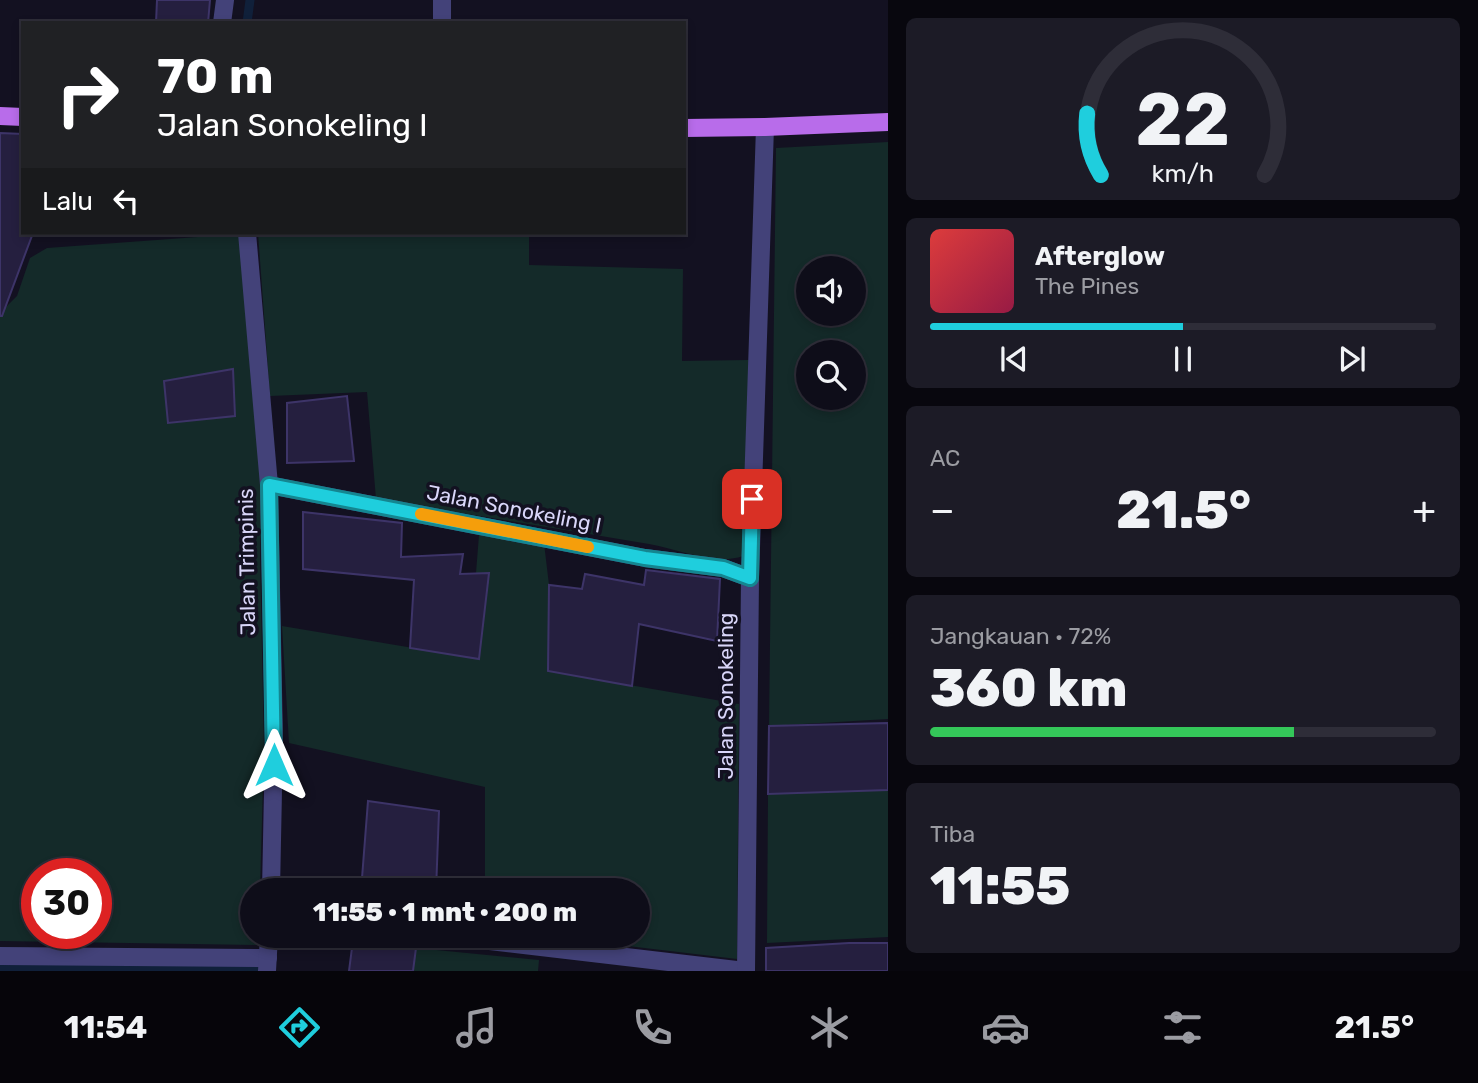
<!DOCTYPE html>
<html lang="id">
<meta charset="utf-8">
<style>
body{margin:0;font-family:Rubik,sans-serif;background:#1c1b26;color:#f1f3f6;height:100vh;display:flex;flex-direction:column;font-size:26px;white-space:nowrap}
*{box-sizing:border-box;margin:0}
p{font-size:23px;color:#9b9ca2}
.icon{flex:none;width:38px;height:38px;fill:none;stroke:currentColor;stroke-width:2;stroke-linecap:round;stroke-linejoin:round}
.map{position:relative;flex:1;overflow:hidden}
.sheet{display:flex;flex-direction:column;gap:18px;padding:18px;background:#08070e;width:590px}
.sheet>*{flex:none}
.guide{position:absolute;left:21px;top:21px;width:665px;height:214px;border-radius:0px;box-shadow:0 4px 10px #0003,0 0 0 2px #2e2d38;background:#202124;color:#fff;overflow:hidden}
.controls{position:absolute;left:796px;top:256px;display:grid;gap:14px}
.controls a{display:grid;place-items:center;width:70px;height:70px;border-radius:50%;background:#0e0d19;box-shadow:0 4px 10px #0003,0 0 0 2px #2e2d38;font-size:35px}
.speed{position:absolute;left:21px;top:858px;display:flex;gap:14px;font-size:35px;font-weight:700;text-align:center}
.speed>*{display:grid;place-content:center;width:91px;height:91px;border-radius:50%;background:#0e0d19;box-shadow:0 4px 10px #0003,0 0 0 2px #2e2d38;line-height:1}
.speed .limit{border:10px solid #d22;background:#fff;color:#111}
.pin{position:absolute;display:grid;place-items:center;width:60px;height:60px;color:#fff;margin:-30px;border-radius:14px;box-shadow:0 4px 10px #0006}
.me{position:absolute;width:77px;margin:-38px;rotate:0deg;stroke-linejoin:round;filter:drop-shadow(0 0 5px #0008)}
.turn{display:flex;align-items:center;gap:24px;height:147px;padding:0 21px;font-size:32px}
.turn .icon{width:91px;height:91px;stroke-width:2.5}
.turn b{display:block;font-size:49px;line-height:60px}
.then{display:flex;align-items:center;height:66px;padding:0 21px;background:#0003;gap:14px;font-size:26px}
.big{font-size:52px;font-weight:800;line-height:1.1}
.sheet .card{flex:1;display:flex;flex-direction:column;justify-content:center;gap:10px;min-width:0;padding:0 24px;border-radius:10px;background:#1c1b26}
.sheet .dial{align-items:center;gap:0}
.dial svg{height:182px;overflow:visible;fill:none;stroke:#2e2d38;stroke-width:7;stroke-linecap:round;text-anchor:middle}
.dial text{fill:#f1f3f6;stroke:none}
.song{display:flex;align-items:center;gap:21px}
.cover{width:84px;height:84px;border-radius:10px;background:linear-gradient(135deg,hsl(0 70% 55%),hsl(340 70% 35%))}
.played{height:7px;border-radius:4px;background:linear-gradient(90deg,#1fcedd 50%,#2e2d38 50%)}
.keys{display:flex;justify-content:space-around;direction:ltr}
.heat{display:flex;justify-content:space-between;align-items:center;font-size:38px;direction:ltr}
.charge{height:10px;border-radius:5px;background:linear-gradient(90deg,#34c759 72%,#2e2d38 0)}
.trip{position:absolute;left:240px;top:878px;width:410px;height:70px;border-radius:35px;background:#0e0d19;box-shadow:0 4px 10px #0003,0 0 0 2px #2e2d38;font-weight:800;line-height:70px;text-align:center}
.dock{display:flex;height:112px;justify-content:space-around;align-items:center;background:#06050a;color:#9b9ca2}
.dock .icon{width:49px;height:49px}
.dock .selected{color:#1fcedd}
.dock b{font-size:32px;color:#f1f3f6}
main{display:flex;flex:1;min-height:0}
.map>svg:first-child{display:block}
.green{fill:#142a29;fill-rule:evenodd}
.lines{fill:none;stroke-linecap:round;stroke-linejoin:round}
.stream{stroke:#10203a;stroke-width:9}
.building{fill:#251f3f;stroke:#3d3468;stroke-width:2}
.minor{stroke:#434279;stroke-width:18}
.major{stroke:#b86cea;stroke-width:18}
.route-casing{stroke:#148690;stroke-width:18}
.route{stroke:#1fcedd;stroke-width:12}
.slow{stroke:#f59e0b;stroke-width:12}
.labels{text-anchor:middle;stroke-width:7;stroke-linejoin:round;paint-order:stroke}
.street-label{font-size:21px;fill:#d9d6f9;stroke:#131121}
</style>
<main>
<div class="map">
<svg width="889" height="971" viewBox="0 0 889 971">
<rect width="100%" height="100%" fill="#131121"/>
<g class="green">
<path d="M 888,142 L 888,719 L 769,726 L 776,148 ZM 808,268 L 854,268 L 854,313 L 808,313 ZM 808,352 L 854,352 L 854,397 L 808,397 Z"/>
<path d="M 258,233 L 529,233 L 529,265 L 683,269 L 682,361 L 749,360 L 743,556 C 715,566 678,549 649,544 C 558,529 467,514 376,499 L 367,392 L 270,396 Z"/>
<path d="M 239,234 L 262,482 L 260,555 L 264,749 L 260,891 L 252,891 L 252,936 L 259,936 L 259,945 L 0,941 L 0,313 L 17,296 L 30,258 L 47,248 ZM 37,873 L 96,873 L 96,933 L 37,933 Z"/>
<path d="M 479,535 L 544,543 L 549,585 L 549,671 L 739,704 L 737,959 L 544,936 L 637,936 L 637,891 L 485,891 L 485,787 L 289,743 L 282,626 L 479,659 L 489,573 L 476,573 Z"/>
<path d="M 888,790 L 888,937 L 767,943 L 768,794 Z"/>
<path d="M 416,948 L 539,960 L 538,971 L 413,971 Z"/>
<path d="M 254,966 L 254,971 L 0,971 L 0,968 Z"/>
</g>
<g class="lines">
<g class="stream">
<path d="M 247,23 L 250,0"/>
<path d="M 0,968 L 188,969 L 254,966 L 254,971"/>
</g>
</g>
<g class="building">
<path d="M 157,0 L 210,0 L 208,23 L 156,23 Z"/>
<path d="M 0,133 L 23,134 L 23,233 L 33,233 L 2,316 L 0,316 Z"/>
<path d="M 233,369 L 235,416 L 168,423 L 164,381 Z"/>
<path d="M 347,396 L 354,461 L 287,463 L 287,403 Z"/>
<path d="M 303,512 L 402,523 L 401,557 L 463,554 L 460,574 L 489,573 L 479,659 L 410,648 L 414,580 L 303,569 Z"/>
<path d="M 646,570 L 720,579 L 717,641 L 639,624 L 632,686 L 548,671 L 549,585 L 582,589 L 585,574 L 644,585 Z"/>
<path d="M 888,723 L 888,790 L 768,794 L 769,726 Z"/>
<path d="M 368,801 L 439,811 L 436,891 L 361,891 Z"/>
<path d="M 353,940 L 416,948 L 413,971 L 349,971 Z"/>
<path d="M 849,943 L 888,943 L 888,971 L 766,971 L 766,948 Z"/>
</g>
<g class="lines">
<g class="minor">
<path d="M 442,0 L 442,23"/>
<path d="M 222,23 L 225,0"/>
<path d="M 247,233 L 269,485 L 274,740 L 271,891"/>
<path d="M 269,485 L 645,558 L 723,568 L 750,578"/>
<path d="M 447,936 L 745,971"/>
<path d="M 0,956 L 268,958"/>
<path d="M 267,971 L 269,936"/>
<path d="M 746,971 L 750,578 L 765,127"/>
</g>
<g class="major">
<path d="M 0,116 L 23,117"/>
<path d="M 684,128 L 765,127 L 889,122"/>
</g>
</g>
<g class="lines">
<defs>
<path id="route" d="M 274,765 L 269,485 L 645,558 L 723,568 L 750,578 L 752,499"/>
</defs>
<use href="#route" class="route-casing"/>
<use href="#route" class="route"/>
<path class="slow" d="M 421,514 L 588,547"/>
</g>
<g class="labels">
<g class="street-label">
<text transform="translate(514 509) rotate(11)" y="7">Jalan Sonokeling I</text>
<text transform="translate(247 562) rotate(-91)" y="7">Jalan Trimpinis</text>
<text transform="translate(726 696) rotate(-90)" y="7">Jalan Sonokeling</text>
</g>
</g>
</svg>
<div class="controls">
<a><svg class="icon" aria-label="sound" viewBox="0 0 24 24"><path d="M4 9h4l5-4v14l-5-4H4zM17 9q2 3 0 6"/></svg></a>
<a><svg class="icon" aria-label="search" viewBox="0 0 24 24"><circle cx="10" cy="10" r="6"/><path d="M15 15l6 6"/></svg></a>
</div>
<div class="speed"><div class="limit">30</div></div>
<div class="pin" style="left:752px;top:499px;background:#d93025"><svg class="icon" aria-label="arrive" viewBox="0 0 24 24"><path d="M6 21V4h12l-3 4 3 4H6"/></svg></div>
<svg class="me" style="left:274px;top:765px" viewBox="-20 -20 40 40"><path d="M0-17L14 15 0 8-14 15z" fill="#1fcedd" stroke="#fff" stroke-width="4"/></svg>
<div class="trip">11:55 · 1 mnt · 200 m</div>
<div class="guide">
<div class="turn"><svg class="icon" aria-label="right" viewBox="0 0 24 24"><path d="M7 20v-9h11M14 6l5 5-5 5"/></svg><div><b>70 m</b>Jalan Sonokeling I</div></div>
<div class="then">Lalu<svg class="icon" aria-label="left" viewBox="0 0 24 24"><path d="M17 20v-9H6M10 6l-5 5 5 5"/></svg></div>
</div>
</div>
<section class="sheet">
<div class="card dial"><svg viewBox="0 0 100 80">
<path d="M14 69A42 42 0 1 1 86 69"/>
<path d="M14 69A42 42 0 0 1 8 42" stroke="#1fcedd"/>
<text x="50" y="56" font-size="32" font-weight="700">22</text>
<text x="50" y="72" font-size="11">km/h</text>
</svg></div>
<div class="card">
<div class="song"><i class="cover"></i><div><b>Afterglow</b><p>The Pines</p></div></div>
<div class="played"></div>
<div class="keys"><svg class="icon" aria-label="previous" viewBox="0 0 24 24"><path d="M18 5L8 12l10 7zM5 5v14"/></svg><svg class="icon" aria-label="pause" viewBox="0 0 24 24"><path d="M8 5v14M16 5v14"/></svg><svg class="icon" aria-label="next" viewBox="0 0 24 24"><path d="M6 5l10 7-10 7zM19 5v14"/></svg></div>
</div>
<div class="card"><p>AC</p>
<div class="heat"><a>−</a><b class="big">21.5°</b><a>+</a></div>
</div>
<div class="card"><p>Jangkauan · 72%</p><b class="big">360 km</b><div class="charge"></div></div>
<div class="card"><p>Tiba</p><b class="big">11:55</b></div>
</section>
</main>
<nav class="dock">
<b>11:54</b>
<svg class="icon selected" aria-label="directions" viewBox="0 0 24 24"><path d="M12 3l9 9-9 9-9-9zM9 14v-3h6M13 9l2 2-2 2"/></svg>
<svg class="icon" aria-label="music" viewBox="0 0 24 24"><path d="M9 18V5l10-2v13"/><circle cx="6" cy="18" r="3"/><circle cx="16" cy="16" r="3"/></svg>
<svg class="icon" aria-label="phone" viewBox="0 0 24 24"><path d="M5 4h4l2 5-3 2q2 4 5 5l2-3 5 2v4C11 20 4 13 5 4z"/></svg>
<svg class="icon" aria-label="climate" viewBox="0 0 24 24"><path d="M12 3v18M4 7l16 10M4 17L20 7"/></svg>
<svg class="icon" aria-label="car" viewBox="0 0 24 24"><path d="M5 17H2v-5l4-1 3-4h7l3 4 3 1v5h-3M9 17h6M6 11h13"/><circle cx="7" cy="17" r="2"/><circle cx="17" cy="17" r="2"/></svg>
<svg class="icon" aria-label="filters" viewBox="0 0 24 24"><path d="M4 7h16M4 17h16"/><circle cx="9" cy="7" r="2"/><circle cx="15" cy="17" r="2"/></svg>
<b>21.5°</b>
</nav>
